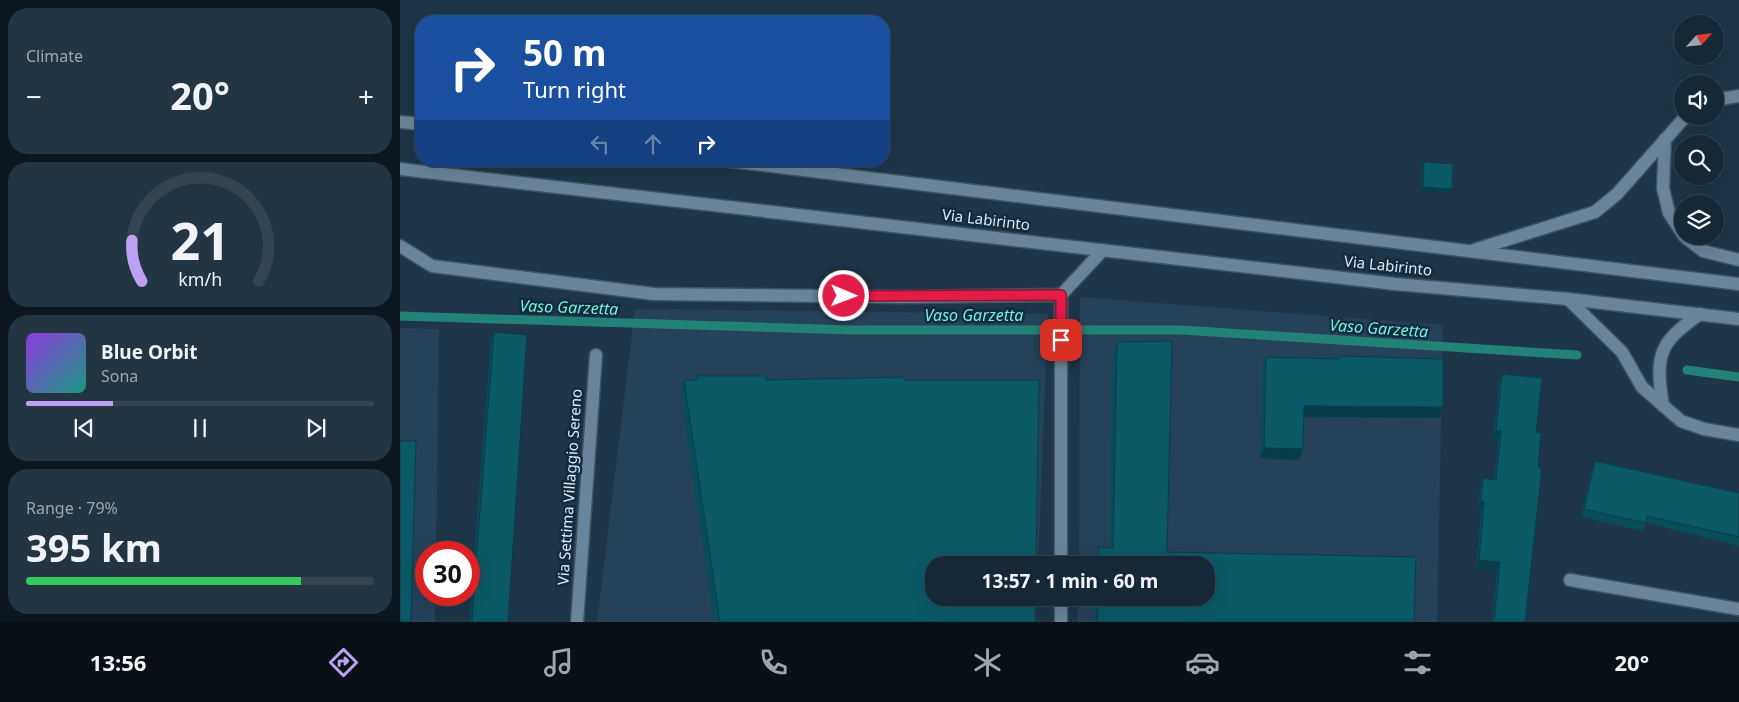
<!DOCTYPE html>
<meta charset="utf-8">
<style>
body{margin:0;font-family:"Noto Sans",sans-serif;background:#233442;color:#f1f3f6;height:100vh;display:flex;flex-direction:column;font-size:19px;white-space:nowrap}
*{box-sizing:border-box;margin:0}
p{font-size:16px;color:#9ea6ad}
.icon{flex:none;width:28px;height:28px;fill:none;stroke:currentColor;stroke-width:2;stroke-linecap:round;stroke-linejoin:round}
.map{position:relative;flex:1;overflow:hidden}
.details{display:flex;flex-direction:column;gap:8px;padding:8px;background:#0c161e;width:400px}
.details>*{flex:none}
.top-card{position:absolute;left:15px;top:15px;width:475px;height:152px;border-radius:20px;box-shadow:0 5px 20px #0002,0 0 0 1px #354451;background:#1a4fa0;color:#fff;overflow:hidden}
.needle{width:32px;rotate:63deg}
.buttons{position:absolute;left:1274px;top:15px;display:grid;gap:10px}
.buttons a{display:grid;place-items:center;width:50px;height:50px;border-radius:50%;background:#162836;box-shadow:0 5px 20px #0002,0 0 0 1px #354451;font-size:25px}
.speed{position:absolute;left:15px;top:541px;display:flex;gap:10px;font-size:25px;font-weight:700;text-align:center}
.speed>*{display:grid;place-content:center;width:65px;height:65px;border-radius:50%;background:#162836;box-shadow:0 5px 20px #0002,0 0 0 1px #354451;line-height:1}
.speed .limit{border:8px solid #d22;background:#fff;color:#111}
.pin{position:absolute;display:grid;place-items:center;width:42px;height:42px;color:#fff;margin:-21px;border-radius:10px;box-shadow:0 2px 8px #0006}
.me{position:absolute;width:55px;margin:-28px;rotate:91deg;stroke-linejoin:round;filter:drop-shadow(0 0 4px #0008)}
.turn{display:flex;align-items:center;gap:18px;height:105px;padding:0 25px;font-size:22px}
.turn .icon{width:65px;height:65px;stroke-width:2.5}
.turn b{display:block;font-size:35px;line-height:42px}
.lanes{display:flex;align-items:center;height:48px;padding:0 25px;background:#0003;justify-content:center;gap:25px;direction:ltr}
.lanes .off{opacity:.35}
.big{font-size:38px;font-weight:700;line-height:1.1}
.details .card{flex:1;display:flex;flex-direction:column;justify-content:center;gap:8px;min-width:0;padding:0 18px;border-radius:20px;background:#233442}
.details .dial{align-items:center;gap:0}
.dial svg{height:130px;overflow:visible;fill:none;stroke:#354451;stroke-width:7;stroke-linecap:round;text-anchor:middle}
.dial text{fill:#f1f3f6;stroke:none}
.song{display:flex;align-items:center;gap:15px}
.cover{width:60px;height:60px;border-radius:8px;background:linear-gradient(135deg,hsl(270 70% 55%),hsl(170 70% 35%))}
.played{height:5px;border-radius:2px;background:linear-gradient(90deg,#bca0f2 25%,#354451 25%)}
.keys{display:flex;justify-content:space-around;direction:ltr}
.heat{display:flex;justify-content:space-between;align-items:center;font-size:28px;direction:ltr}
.charge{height:8px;border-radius:4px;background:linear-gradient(90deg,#34c759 79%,#354451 0)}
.trip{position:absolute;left:525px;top:556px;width:290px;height:50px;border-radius:20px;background:#162836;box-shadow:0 5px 20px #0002,0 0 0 1px #354451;font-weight:700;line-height:50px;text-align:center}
.tabs{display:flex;height:80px;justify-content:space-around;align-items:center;background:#091016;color:#9ea6ad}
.tabs .icon{width:35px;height:35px}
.tabs .selected{color:#bca0f2}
.tabs b{font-size:22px;color:#f1f3f6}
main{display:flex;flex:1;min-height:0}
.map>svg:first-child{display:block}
.built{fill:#264259}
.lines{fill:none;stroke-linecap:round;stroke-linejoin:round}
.stream{stroke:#228275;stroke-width:9}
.minor-casing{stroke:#3e5262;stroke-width:15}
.tertiary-casing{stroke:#3e5262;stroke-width:15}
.minor{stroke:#6a8499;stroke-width:12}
.tertiary{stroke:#6a8499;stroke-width:12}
.wall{fill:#094d58}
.shaded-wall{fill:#083e47}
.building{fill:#0b5966;stroke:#083e47}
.route-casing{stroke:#92132f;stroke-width:12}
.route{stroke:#e11d48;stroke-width:9}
.labels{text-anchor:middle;stroke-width:5;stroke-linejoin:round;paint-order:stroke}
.street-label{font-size:15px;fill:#dceaf6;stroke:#142b3d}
.water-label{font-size:16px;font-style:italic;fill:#72f3df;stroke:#142b3d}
</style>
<main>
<section class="details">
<div class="card"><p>Climate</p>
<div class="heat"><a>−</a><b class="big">20°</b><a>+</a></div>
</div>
<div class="card dial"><svg viewBox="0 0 100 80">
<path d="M14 69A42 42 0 1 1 86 69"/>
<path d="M14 69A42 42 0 0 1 8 44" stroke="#bca0f2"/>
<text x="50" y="56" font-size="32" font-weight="700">21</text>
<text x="50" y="72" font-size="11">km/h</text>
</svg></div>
<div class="card">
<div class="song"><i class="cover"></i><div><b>Blue Orbit</b><p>Sona</p></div></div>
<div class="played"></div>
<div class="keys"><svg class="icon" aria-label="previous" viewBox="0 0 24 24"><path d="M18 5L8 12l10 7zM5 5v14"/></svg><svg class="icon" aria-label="pause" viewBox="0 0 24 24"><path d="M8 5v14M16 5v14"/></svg><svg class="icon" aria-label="next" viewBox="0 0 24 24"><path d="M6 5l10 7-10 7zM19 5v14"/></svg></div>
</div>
<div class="card"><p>Range · 79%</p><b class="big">395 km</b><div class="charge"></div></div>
</section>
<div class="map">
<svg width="1339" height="622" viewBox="0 0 1339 622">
<rect width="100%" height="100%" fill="#1e3648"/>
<g class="built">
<path d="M 680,297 L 1043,325 L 1037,622 L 678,622 L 678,598 L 806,598 L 806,565 L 679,565 Z"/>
<path d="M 235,309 L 648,314 L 638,565 L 534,565 L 534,598 L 637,598 L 636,622 L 197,622 Z"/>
<path d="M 0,328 L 39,329 L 36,552 L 26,552 L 26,595 L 35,595 L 35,622 L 0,622 Z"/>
</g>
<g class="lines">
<g class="stream">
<path d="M 0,316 L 454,330 L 781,330 L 1177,355"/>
<path d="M 1287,370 L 1339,377"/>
</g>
<defs>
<g id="minor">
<path d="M 1315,100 L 1339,96"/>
<path d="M 1265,139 L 1263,188 L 1269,213 L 1282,233"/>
<path d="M 1284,236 L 1303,251 L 1339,260"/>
<path d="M 0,246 L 32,266 L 254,294 L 501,297 L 661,295 L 661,565"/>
<path d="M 1074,250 L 1195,212 L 1217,194 L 1286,116"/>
<path d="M 661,295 L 703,250"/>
<path d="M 1168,299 L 1222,352 L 1242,387 L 1281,421 L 1304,429 L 1339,435"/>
<path d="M 1263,406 C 1255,356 1258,343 1300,314"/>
<path d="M 1170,580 L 1339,609"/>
<path d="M 661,598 L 661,622"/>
<path d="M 177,622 L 196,355"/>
</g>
<g id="tertiary">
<path d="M 0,122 L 21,124"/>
<path d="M 329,161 L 1339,284"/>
<path d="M 0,169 L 995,284 L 1168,299 L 1339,319"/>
</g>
</defs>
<use href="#minor" class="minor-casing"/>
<use href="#tertiary" class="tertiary-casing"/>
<use href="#minor" class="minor"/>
<use href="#tertiary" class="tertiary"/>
</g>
<g class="wall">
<path d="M 1024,162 L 1052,189 L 1051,193 L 1021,191 L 1022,166 Z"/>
<path d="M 94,332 L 108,622 L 70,622 L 72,582 L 91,340 Z"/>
<path d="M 717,342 L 767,552 L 1014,622 L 694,622 L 694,598 L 806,598 L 806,565 L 695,565 L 695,558 L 699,547 L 710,547 L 713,352 Z"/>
<path d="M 940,356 L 1043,407 L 1039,418 L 904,417 L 903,449 L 899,460 L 860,458 L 862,367 L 866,357 L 938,359 Z"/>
<path d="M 1102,374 L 1136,432 L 1138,468 L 1125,622 L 1092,622 L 1097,571 L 1076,569 L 1081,511 L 1078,510 L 1080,488 L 1083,478 L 1094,480 L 1098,440 L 1093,440 L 1099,383 Z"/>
<path d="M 296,376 L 366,380 L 504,380 L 635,622 L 314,622 L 280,391 L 284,380 L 295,380 Z"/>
<path d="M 1195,461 L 1339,493 L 1339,546 L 1246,523 L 1243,531 L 1181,517 L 1192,469 Z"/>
</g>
<g class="shaded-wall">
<path d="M 1023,187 L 1052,189 L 1051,193 L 1021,191 Z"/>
<path d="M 904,406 L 1043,407 L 1039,418 L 900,417 Z"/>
<path d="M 1096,431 L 1101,431 L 1098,440 L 1093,440 Z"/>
<path d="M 864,448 L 903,449 L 899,460 L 860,458 Z"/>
<path d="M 1081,501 L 1084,502 L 1081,511 L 1078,510 Z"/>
<path d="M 1079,560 L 1100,562 L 1097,571 L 1076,569 Z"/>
</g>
<g class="building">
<path d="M 1024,162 L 1053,164 L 1052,189 L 1023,187 Z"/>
<path d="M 94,332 L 127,335 L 108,622 L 72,622 L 75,574 Z"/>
<path d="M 772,341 L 767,552 L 1016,557 L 1014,622 L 697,622 L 698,598 L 806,598 L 806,565 L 698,565 L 699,547 L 713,548 L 717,342 Z"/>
<path d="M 940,356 L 1043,359 L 1043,407 L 904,406 L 903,449 L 864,448 L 866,357 L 939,359 Z"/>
<path d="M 1102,374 L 1142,378 L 1136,432 L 1141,433 L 1138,468 L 1142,468 L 1125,622 L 1094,622 L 1100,562 L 1079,560 L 1084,502 L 1081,501 L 1083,478 L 1096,480 L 1101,431 L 1096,431 Z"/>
<path d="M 296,376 L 366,376 L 366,380 L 504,377 L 504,380 L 639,380 L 636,565 L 534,565 L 534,598 L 636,598 L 635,622 L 320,622 L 284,380 L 297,380 Z"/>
<path d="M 0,441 L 16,441 L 11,622 L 0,622 Z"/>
<path d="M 1195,461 L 1339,493 L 1339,537 L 1247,516 L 1246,523 L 1184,509 Z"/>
</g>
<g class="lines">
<defs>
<path id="route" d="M 444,296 L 661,295 L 661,340"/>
</defs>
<use href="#route" class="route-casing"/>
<use href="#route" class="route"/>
</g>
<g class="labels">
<g class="street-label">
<text transform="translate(586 220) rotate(7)" y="5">Via Labirinto</text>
<text transform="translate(988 266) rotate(6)" y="5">Via Labirinto</text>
<text transform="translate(170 487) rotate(-86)" y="5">Via Settima Villaggio Sereno</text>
</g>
<g class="water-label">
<text transform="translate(169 307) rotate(2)" y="6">Vaso Garzetta</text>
<text x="574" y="321">Vaso Garzetta</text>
<text transform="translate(979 328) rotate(4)" y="6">Vaso Garzetta</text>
</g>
</g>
</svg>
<div class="buttons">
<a><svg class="needle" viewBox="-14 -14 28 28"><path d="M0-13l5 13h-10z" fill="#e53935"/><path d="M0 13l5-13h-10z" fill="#9ea6ad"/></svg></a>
<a><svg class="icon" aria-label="sound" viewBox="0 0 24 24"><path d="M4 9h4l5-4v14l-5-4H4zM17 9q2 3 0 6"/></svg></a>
<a><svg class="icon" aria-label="search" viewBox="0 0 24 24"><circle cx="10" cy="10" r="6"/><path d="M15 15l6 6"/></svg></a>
<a><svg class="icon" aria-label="layers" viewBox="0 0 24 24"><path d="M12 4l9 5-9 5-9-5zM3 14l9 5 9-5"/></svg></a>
</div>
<div class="speed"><div class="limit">30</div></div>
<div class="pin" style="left:661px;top:340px;background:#d93025"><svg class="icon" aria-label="arrive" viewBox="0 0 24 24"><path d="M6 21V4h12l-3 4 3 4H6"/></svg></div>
<svg class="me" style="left:444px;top:296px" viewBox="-20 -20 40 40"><circle r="17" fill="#e11d48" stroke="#fff" stroke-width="3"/><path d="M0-11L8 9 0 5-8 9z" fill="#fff"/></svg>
<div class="trip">13:57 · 1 min · 60 m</div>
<div class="top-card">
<div class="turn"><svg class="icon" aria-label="right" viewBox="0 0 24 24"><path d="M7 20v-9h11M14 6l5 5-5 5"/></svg><div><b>50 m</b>Turn right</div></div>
<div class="lanes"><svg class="icon off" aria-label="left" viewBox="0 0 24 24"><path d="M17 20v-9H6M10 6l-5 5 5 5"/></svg><svg class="icon off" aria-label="ahead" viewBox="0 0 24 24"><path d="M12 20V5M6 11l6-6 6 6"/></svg><svg class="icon" aria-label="right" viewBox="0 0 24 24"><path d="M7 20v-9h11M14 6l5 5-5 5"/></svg></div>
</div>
</div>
</main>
<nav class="tabs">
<b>13:56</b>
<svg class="icon selected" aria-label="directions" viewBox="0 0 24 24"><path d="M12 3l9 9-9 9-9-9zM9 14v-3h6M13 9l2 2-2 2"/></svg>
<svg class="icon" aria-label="music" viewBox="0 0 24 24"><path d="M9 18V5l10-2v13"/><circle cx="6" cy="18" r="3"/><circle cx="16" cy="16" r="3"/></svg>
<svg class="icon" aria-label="phone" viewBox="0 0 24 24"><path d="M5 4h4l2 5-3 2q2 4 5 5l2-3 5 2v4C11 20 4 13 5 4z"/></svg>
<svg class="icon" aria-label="climate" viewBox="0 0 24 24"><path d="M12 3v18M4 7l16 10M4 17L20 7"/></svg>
<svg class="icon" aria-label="car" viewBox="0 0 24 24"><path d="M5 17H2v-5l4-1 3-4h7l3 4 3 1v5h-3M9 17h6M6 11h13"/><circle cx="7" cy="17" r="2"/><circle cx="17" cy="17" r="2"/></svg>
<svg class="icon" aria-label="filters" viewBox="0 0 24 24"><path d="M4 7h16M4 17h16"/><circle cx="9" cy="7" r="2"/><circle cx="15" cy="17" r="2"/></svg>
<b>20°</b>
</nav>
